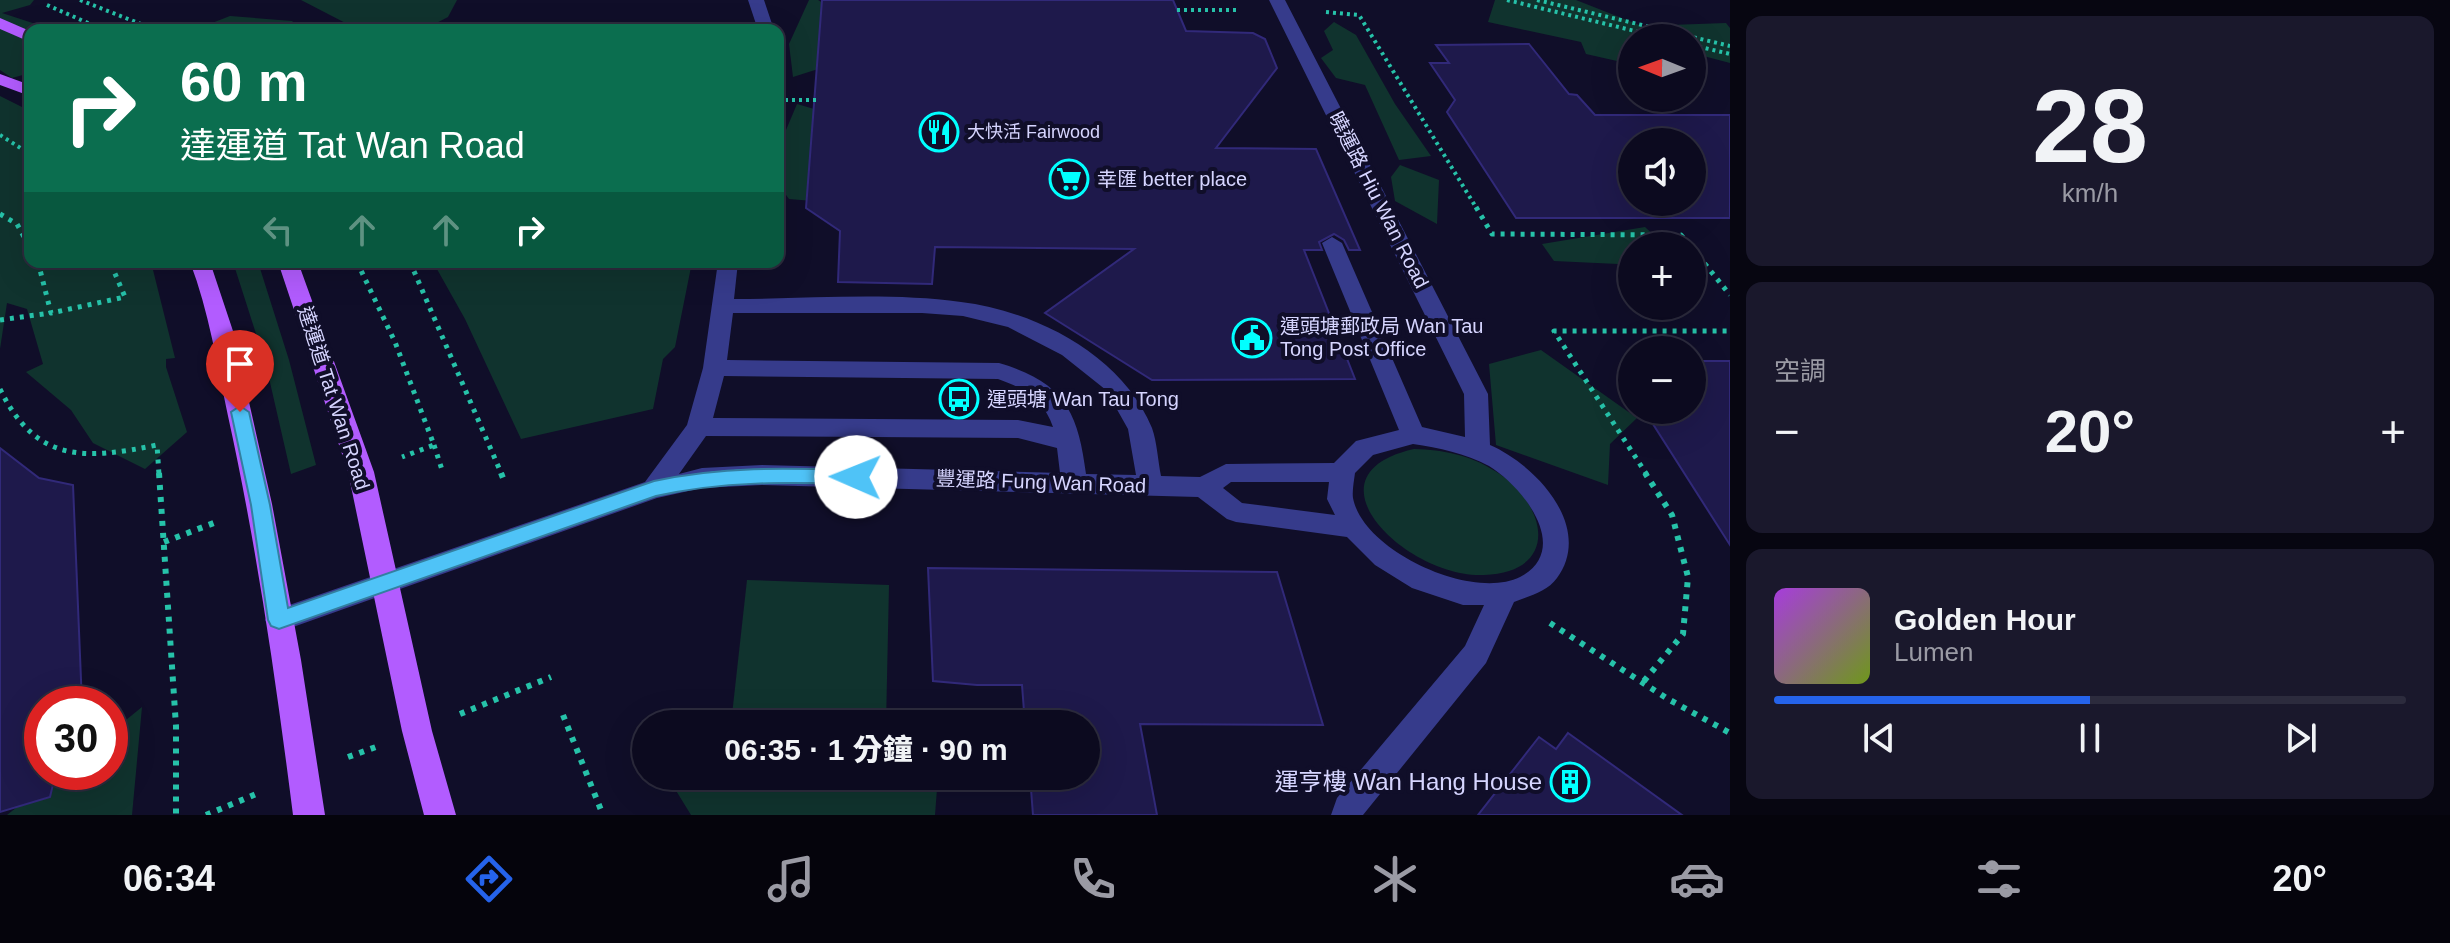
<!DOCTYPE html>
<html lang="zh-TW">
<meta charset="utf-8">
<style>
body{margin:0;font-family:Arial,"Noto Sans TC",sans-serif;background:#1a182c;color:#f1f3f6;height:100vh;display:flex;flex-direction:column;font-size:30px;white-space:nowrap}
*{box-sizing:border-box;margin:0}
p{font-size:26px;color:#9a9aa4}
.icon{flex:none;width:44px;height:44px;fill:none;stroke:currentColor;stroke-width:2;stroke-linecap:round;stroke-linejoin:round}
.map{position:relative;flex:1;overflow:hidden}
.sheet{display:flex;flex-direction:column;gap:16px;padding:16px;background:#070611;width:720px}
.sheet>*{flex:none}
.guide{position:absolute;left:24px;top:24px;width:760px;height:244px;border-radius:16px;box-shadow:0 8px 32px #0002,0 0 0 2px #2c2b3d;background:#0b6e4f;color:#fff;overflow:hidden}
.needle{width:52px;rotate:271deg}
.controls{position:absolute;left:1618px;top:24px;display:grid;gap:16px}
.controls a{display:grid;place-items:center;width:88px;height:88px;border-radius:50%;background:#0c0a1f;box-shadow:0 8px 32px #0002,0 0 0 2px #2c2b3d;font-size:40px}
.speed{position:absolute;left:24px;top:686px;display:flex;gap:16px;font-size:40px;font-weight:700;text-align:center}
.speed>*{display:grid;place-content:center;width:104px;height:104px;border-radius:50%;background:#0c0a1f;box-shadow:0 8px 32px #0002,0 0 0 2px #2c2b3d;line-height:1}
.speed .limit{border:12px solid #d22;background:#fff;color:#111}
.pin{position:absolute;display:grid;place-items:center;width:68px;height:68px;color:#fff;margin:-82px -34px;border-radius:50% 50% 50% 0;rotate:-45deg;box-shadow:0 0 8px #0007}
.pin .icon{rotate:45deg}
.me{position:absolute;width:88px;margin:-44px;rotate:271deg;stroke-linejoin:round;filter:drop-shadow(0 0 6px #0008)}
.turn{display:flex;align-items:center;gap:28px;height:168px;padding:0 24px;font-size:36px}
.turn .icon{width:104px;height:104px;stroke-width:2.5}
.turn b{display:block;font-size:56px;line-height:68px}
.lanes{display:flex;align-items:center;height:76px;padding:0 24px;background:#0003;justify-content:center;gap:40px;direction:ltr}
.lanes .off{opacity:.35}
.big{font-size:60px;font-weight:800;line-height:1.1}
.sheet .card{flex:1;display:flex;flex-direction:column;justify-content:center;gap:12px;min-width:0;padding:0 28px;border-radius:16px;background:#1a182c}
.sheet .dial{align-items:center;gap:0}
.dial b{font-size:104px;line-height:1}
.song{display:flex;align-items:center;gap:24px}
.cover{width:96px;height:96px;border-radius:12px;background:linear-gradient(135deg,hsl(280 70% 55%),hsl(80 70% 35%))}
.played{height:8px;border-radius:4px;background:linear-gradient(90deg,#2563eb 50%,#2c2b3d 50%)}
.keys{display:flex;justify-content:space-around;direction:ltr}
.heat{display:flex;justify-content:space-between;align-items:center;font-size:44px;direction:ltr}
.trip{position:absolute;left:632px;top:710px;width:468px;height:80px;border-radius:40px;background:#0c0a1f;box-shadow:0 8px 32px #0002,0 0 0 2px #2c2b3d;font-weight:800;line-height:80px;text-align:center}
.tab-bar{display:flex;height:128px;justify-content:space-around;align-items:center;background:#05040c;color:#9a9aa4}
.tab-bar .icon{width:56px;height:56px}
.tab-bar .selected{color:#2563eb}
.tab-bar b{font-size:36px;color:#f1f3f6}
main{display:flex;flex:1;min-height:0}
.map>svg:first-child{display:block}
.green{fill:#10332e}
.building{fill:#1e194b;stroke:#312979;stroke-width:2;fill-rule:evenodd}
.lines{fill:none;stroke-linecap:round;stroke-linejoin:round}
.path-far2{stroke:#26c2a9;stroke-width:4;stroke-dasharray:3 4;stroke-linecap:butt}
.path-far1{stroke:#26c2a9;stroke-width:5;stroke-dasharray:4 6;stroke-linecap:butt}
.path{stroke:#26c2a9;stroke-width:6;stroke-dasharray:5 7;stroke-linecap:butt}
.minor{fill:#363b8b;fill-rule:evenodd}
.major{fill:#b25cff;fill-rule:evenodd}
.route{fill:#4fc3f7;stroke:#337fa1;stroke-width:2}
.labels{text-anchor:middle;stroke-width:8;stroke-linejoin:round;paint-order:stroke}
.far-poi-label{font-size:18px;fill:#d6d5ff;stroke:#100e29;text-anchor:start}
.poi-label{font-size:20px;fill:#d6d5ff;stroke:#100e29;text-anchor:start}
.street-label{font-size:20px;fill:#d6d5ff;stroke:#100e29}
.near-poi-label{font-size:24px;fill:#d6d5ff;stroke:#100e29;text-anchor:end}
</style>
<main>
<div class="map">
<svg width="1730" height="815" viewBox="0 0 1730 815">
<rect width="100%" height="100%" fill="#100e29"/>
<g class="green">
<path d="M 0,0 L 34,0 L 30,5 L 2,13 L 54,30 L 30,30 L 30,73 L 12,78 L 0,70 Z"/>
<path d="M 301,0 L 457,0 L 448,17 L 423,30 L 359,30 Z"/>
<path d="M 809,0 L 818,0 L 842,14 L 837,63 L 793,77 L 789,44 Z"/>
<path d="M 1495,0 L 1576,0 L 1642,26 L 1726,23 L 1730,28 L 1730,63 L 1692,53 L 1692,38 L 1632,38 L 1632,59 L 1617,61 L 1586,54 L 1581,42 L 1488,22 Z"/>
<path d="M 230,16 L 292,21 L 301,30 L 194,30 Z"/>
<path d="M 1334,22 L 1356,35 L 1395,104 L 1431,156 L 1399,160 L 1365,85 L 1336,78 L 1321,58 L 1333,50 L 1324,31 Z"/>
<path d="M 0,96 L 30,111 L 30,262 L 151,262 L 175,358 L 166,359 L 166,367 L 187,432 L 145,469 L 93,443 L 71,410 L 26,372 L 43,364 L 27,309 L 7,303 L 0,349 Z"/>
<path d="M 797,104 L 828,113 L 825,202 L 789,199 L 778,184 L 778,149 L 786,143 L 786,130 Z"/>
<path d="M 1400,165 L 1439,180 L 1437,224 L 1395,201 L 1391,177 Z"/>
<path d="M 1645,227 L 1665,246 L 1632,246 L 1632,269 L 1618,264 L 1554,261 L 1542,244 Z"/>
<path d="M 233,262 L 258,262 L 289,360 L 316,465 L 291,474 L 266,365 Z"/>
<path d="M 433,262 L 692,262 L 675,347 L 663,359 L 653,409 L 521,439 L 465,319 Z"/>
<path d="M 1541,350 L 1637,418 L 1610,444 L 1608,485 L 1496,445 L 1489,364 Z"/>
<path d="M 1414,449 C 1444,450 1470,455 1495,471 C 1547,503 1562,572 1484,575 C 1409,579 1298,475 1414,449 Z"/>
<path d="M 747,580 L 889,585 L 886,724 L 731,724 Z"/>
<path d="M 142,707 L 132,815 L 7,815 L 61,772 L 110,772 L 110,733 Z"/>
<path d="M 667,776 L 885,776 L 885,784 L 937,789 L 935,815 L 691,815 Z"/>
</g>
<g class="building">
<path d="M 822,0 L 1173,0 L 1186,31 L 1253,33 L 1265,39 L 1277,68 L 1216,148 L 1316,149 L 1360,250 L 1349,250 L 1344,240 L 1334,234 L 1319,242 L 1322,250 L 1304,250 L 1355,379 L 1152,380 L 1045,313 L 1134,249 L 935,247 L 932,284 L 838,282 L 840,231 L 806,208 Z"/>
<path d="M 1529,44 L 1569,94 L 1577,95 L 1595,115 L 1730,115 L 1730,218 L 1516,218 L 1447,112 L 1455,100 L 1430,63 L 1449,63 L 1436,45 ZM 1632,142 L 1692,142 L 1692,202 L 1632,202 Z"/>
<path d="M 1692,361 L 1730,361 L 1730,545 L 1644,410 L 1692,410 Z"/>
<path d="M 0,448 L 39,478 L 73,485 L 82,704 L 42,704 L 42,772 L 56,772 L 50,797 L 0,812 Z"/>
<path d="M 928,568 L 1277,572 L 1323,725 L 1140,724 L 1157,815 L 1033,815 L 1030,776 L 1086,776 L 1086,724 L 1025,724 L 1022,685 L 977,685 L 933,681 Z"/>
<path d="M 1568,733 L 1682,815 L 1478,815 L 1539,737 L 1556,749 Z"/>
</g>
<g class="lines">
<g class="path-far2">
<path d="M 80,0 L 156,30"/>
<path d="M 1507,0 L 1664,38"/>
<path d="M 1537,0 L 1730,46"/>
<path d="M 47,5 L 104,30"/>
<path d="M 1177,10 L 1240,10"/>
<path d="M 1326,12 L 1359,15 L 1477,209"/>
<path d="M 1692,45 L 1730,54"/>
<path d="M 778,100 L 817,100"/>
<path d="M 0,135 L 30,154"/>
</g>
<g class="path-far1">
<path d="M 1476,207 L 1492,234 L 1681,235 L 1690,246"/>
<path d="M 0,214 L 17,224 L 30,248"/>
<path d="M 1692,248 L 1730,295"/>
<path d="M 38,262 L 51,313 L 125,297 L 110,262"/>
<path d="M 357,262 L 395,342 L 434,445 L 402,457"/>
<path d="M 410,262 L 502,475"/>
<path d="M 0,320 L 50,313"/>
<path d="M 0,389 C 36,463 84,460 157,445 L 159,475"/>
<path d="M 434,445 L 443,473"/>
<path d="M 1647,475 L 1554,331 L 1730,331"/>
</g>
<g class="path">
<path d="M 159,473 L 176,726 L 176,815"/>
<path d="M 501,473 L 503,478"/>
<path d="M 164,542 L 219,521"/>
<path d="M 1550,623 L 1668,699 L 1730,733"/>
<path d="M 1644,681 L 1683,634 L 1688,577 L 1672,515 L 1645,473"/>
<path d="M 460,714 L 551,677"/>
<path d="M 563,715 L 603,815"/>
<path d="M 348,757 L 376,747"/>
<path d="M 206,815 L 261,792"/>
</g>
<g class="minor">
<path d="M 748,0 L 764,0 L 774,30 L 758,30 Z"/>
<path d="M 1269,0 L 1285,0 L 1488,394 L 1490,445 C 1536,465 1594,527 1557,578 C 1547,592 1529,596 1514,602 L 1486,663 L 1363,815 L 1331,815 L 1337,798 L 1465,646 L 1484,605 L 1463,605 L 1412,588 L 1375,565 L 1347,537 L 1236,522 L 1227,519 L 1198,497 L 762,485 L 702,488 L 657,498 L 279,632 L 269,628 L 265,620 L 269,612 L 645,482 L 687,425 L 703,368 L 718,262 L 738,262 L 734,299 C 809,299 887,292 961,302 C 1036,311 1122,355 1152,428 C 1157,442 1158,461 1161,476 L 1200,477 L 1226,464 L 1334,463 L 1356,441 L 1399,430 L 1322,243 L 1332,237 L 1342,243 L 1422,427 L 1465,437 L 1464,394 ZM 733,313 L 922,313 L 963,316 L 1008,327 L 1062,355 L 1106,390 L 1128,429 L 1136,475 L 1086,474 C 1078,411 1064,382 999,363 L 727,360 ZM 724,376 L 998,379 C 1024,388 1044,400 1053,427 L 1018,420 L 713,418 ZM 706,436 L 1018,438 L 1057,448 L 1060,473 L 762,465 L 702,468 L 679,474 ZM 1413,444 C 1439,448 1465,453 1489,466 C 1522,486 1573,549 1520,577 C 1472,601 1363,551 1353,498 C 1352,491 1354,481 1355,473 L 1373,455 ZM 1231,482 L 1329,482 L 1327,499 L 1335,515 L 1242,503 L 1223,488 Z"/>
</g>
<g class="major">
<path d="M 0,18 L 30,31 L 30,42 L 0,29 Z"/>
<path d="M 0,74 L 30,85 L 30,96 L 0,85 Z"/>
<path d="M 190,262 L 210,262 L 233,331 L 272,504 L 301,660 L 325,815 L 293,815 C 276,681 257,548 228,416 C 217,364 209,312 190,262 Z"/>
<path d="M 278,262 L 298,262 L 374,472 L 432,731 L 456,815 L 424,815 L 402,731 L 348,472 Z"/>
</g>
</g>
<path class="route" d="M 240,406 L 249,412 L 270,505 L 288,608 L 654,481 C 723,466 786,468 856,470 L 865,477 L 856,484 C 787,482 723,481 656,496 L 279,629 L 271,626 L 268,620 L 251,505 L 231,412 Z"/>
<defs>
<symbol id="restaurant-ring" viewBox="-11 -11 22 22"><circle r="9.5" fill="#100e29" stroke="#01ffff" stroke-width="1.5"/><path d="M-5-6h1v4h1v-4h1v4h1v-4h1v5L-1.5 .5V6h-2V.5L-5-1ZM5-6V6H3V1.5H1.5Q1.5-4 5-6Z" fill="#01ffff"/></symbol>
<symbol id="supermarket-ring" viewBox="-11 -11 22 22"><circle r="9.5" fill="#100e29" stroke="#01ffff" stroke-width="1.5"/><path d="M-6-5.5h2.5l.6 2H6L4.5 2H-2.5L-4.4-4H-6ZM-1.5 3.2a1.3 1.3 0 1 0 .1 0ZM3 3.2a1.3 1.3 0 1 0 .1 0Z" fill="#01ffff"/></symbol>
<symbol id="civic-ring" viewBox="-11 -11 22 22"><circle r="9.5" fill="#100e29" stroke="#01ffff" stroke-width="1.5"/><path d="M-.6-6.5H3V-4.5H.6V-3L4-1V1h2V6H-6V1h2V-1L-.6-3ZM-1.2 2.5V6h2.4V2.5Z" fill="#01ffff"/></symbol>
<symbol id="bus-ring" viewBox="-11 -11 22 22"><circle r="9.5" fill="#100e29" stroke="#01ffff" stroke-width="1.5"/><path d="M-5-6H5V4H4V6H2V4H-2V6H-4V4H-5ZM-3.5-4V0h7V-4ZM-3.5 1.2v1.5H-2V1.2ZM2 1.2v1.5H3.5V1.2Z" fill="#01ffff"/></symbol>
<symbol id="building-ring" viewBox="-11 -11 22 22"><circle r="9.5" fill="#100e29" stroke="#01ffff" stroke-width="1.5"/><path d="M-4-6H4V6H1V3H-1V6H-4ZM-2.5-4.3h1.7v1.8h-1.7ZM.8-4.3h1.7v1.8H.8ZM-2.5-1h1.7V.8h-1.7ZM.8-1h1.7V.8H.8Z" fill="#01ffff"/></symbol>
</defs>
<g fill-rule="evenodd">
<use href="#restaurant-ring" x="917" y="110" width="44" height="44"/>
<use href="#supermarket-ring" x="1047" y="157" width="44" height="44"/>
<use href="#civic-ring" x="1230" y="316" width="44" height="44"/>
<use href="#bus-ring" x="937" y="377" width="44" height="44"/>
<use href="#building-ring" x="1548" y="760" width="44" height="44"/>
</g>
<g class="labels">
<g class="far-poi-label">
<text x="967" y="138">大快活 Fairwood</text>
</g>
<g class="poi-label">
<text x="1097" y="186">幸匯 better place</text>
<text x="1280" y="333">運頭塘郵政局 Wan Tau<tspan x="1280" dy="23">Tong Post Office</tspan></text>
<text x="987" y="406">運頭塘 Wan Tau Tong</text>
</g>
<g class="street-label">
<text transform="translate(1379 200) rotate(63)" y="7">曉運路 Hiu Wan Road</text>
<text transform="translate(334 398) rotate(72)" y="7">達運道 Tat Wan Road</text>
<text transform="translate(1041 482) rotate(2)" y="7">豐運路 Fung Wan Road</text>
</g>
<g class="near-poi-label">
<text x="1542" y="790">運亨樓 Wan Hang House</text>
</g>
</g>
</svg>
<div class="controls">
<a><svg class="needle" viewBox="-14 -14 28 28"><path d="M0-13l5 13h-10z" fill="#e53935"/><path d="M0 13l5-13h-10z" fill="#9a9aa4"/></svg></a>
<a><svg class="icon" aria-label="sound" viewBox="0 0 24 24"><path d="M4 9h4l5-4v14l-5-4H4zM17 9q2 3 0 6"/></svg></a>
<a>+</a>
<a>−</a>
</div>
<div class="speed"><div class="limit">30</div></div>
<div class="pin" style="left:240px;top:412px;background:#d93025"><svg class="icon" aria-label="arrive" viewBox="0 0 24 24"><path d="M6 21V4h12l-3 4 3 4H6"/></svg></div>
<svg class="me" style="left:856px;top:477px" viewBox="-20 -20 40 40"><circle r="19" fill="#fff"/><path d="M0-13L10 11 0 6-10 11z" fill="#4fc3f7"/></svg>
<div class="trip">06:35 · 1 分鐘 · 90 m</div>
<div class="guide">
<div class="turn"><svg class="icon" aria-label="right" viewBox="0 0 24 24"><path d="M7 20v-9h11M14 6l5 5-5 5"/></svg><div><b>60 m</b>達運道 Tat Wan Road</div></div>
<div class="lanes"><svg class="icon off" aria-label="left" viewBox="0 0 24 24"><path d="M17 20v-9H6M10 6l-5 5 5 5"/></svg><svg class="icon off" aria-label="ahead" viewBox="0 0 24 24"><path d="M12 20V5M6 11l6-6 6 6"/></svg><svg class="icon off" aria-label="ahead" viewBox="0 0 24 24"><path d="M12 20V5M6 11l6-6 6 6"/></svg><svg class="icon" aria-label="right" viewBox="0 0 24 24"><path d="M7 20v-9h11M14 6l5 5-5 5"/></svg></div>
</div>
</div>
<section class="sheet">
<div class="card dial"><b>28</b><p>km/h</p></div>
<div class="card"><p>空調</p>
<div class="heat"><a>−</a><b class="big">20°</b><a>+</a></div>
</div>
<div class="card">
<div class="song"><i class="cover"></i><div><b>Golden Hour</b><p>Lumen</p></div></div>
<div class="played"></div>
<div class="keys"><svg class="icon" aria-label="previous" viewBox="0 0 24 24"><path d="M18 5L8 12l10 7zM5 5v14"/></svg><svg class="icon" aria-label="pause" viewBox="0 0 24 24"><path d="M8 5v14M16 5v14"/></svg><svg class="icon" aria-label="next" viewBox="0 0 24 24"><path d="M6 5l10 7-10 7zM19 5v14"/></svg></div>
</div>
</section>
</main>
<nav class="tab-bar">
<b>06:34</b>
<svg class="icon selected" aria-label="directions" viewBox="0 0 24 24"><path d="M12 3l9 9-9 9-9-9zM9 14v-3h6M13 9l2 2-2 2"/></svg>
<svg class="icon" aria-label="music" viewBox="0 0 24 24"><path d="M9 18V5l10-2v13"/><circle cx="6" cy="18" r="3"/><circle cx="16" cy="16" r="3"/></svg>
<svg class="icon" aria-label="phone" viewBox="0 0 24 24"><path d="M5 4h4l2 5-3 2q2 4 5 5l2-3 5 2v4C11 20 4 13 5 4z"/></svg>
<svg class="icon" aria-label="climate" viewBox="0 0 24 24"><path d="M12 3v18M4 7l16 10M4 17L20 7"/></svg>
<svg class="icon" aria-label="car" viewBox="0 0 24 24"><path d="M5 17H2v-5l4-1 3-4h7l3 4 3 1v5h-3M9 17h6M6 11h13"/><circle cx="7" cy="17" r="2"/><circle cx="17" cy="17" r="2"/></svg>
<svg class="icon" aria-label="filters" viewBox="0 0 24 24"><path d="M4 7h16M4 17h16"/><circle cx="9" cy="7" r="2"/><circle cx="15" cy="17" r="2"/></svg>
<b>20°</b>
</nav>
